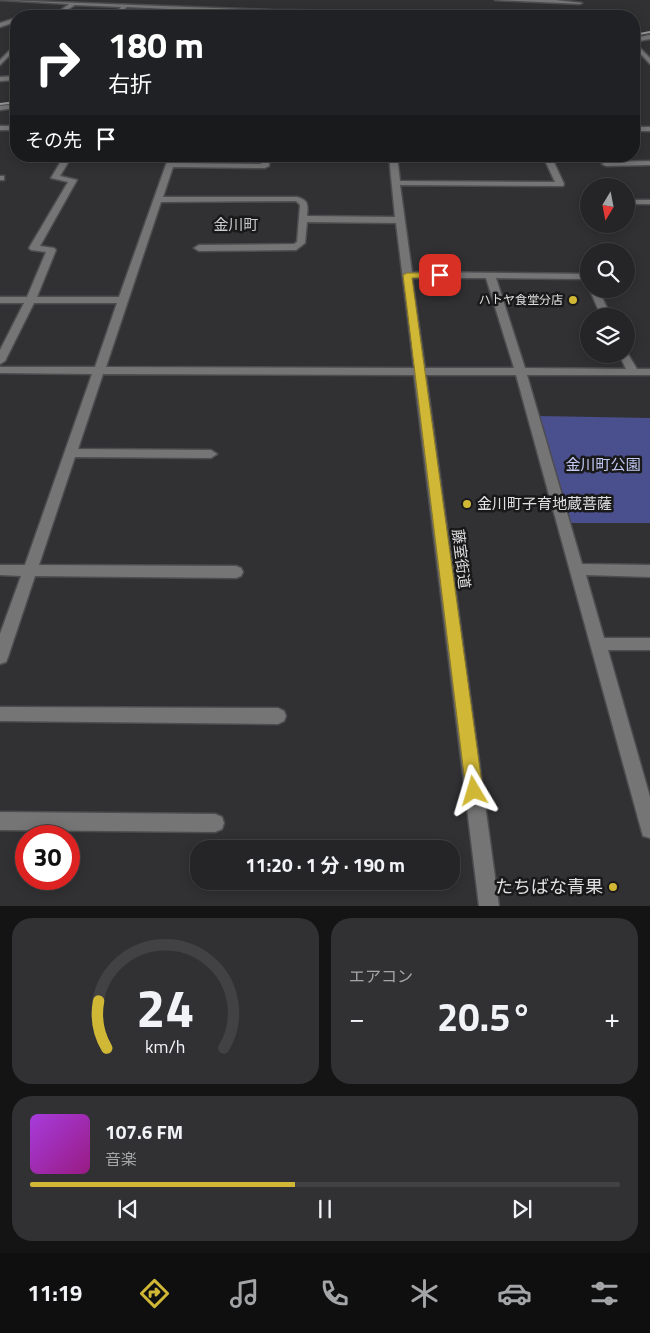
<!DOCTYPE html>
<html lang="ja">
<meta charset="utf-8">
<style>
body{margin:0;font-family:"Titillium Web","Noto Sans JP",sans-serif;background:#313133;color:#f1f3f6;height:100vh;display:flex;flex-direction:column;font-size:19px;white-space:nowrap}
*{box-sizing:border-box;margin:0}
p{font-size:16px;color:#a3a5a7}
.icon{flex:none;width:28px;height:28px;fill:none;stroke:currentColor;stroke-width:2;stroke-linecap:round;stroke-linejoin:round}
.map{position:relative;height:906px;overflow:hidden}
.side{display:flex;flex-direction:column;gap:12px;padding:12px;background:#141415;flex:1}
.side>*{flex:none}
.top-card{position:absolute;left:10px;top:10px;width:630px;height:152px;border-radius:20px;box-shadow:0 2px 12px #0003,0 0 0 1px #424244;background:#202124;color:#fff;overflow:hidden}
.needle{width:32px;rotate:190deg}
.tools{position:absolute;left:580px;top:178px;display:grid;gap:10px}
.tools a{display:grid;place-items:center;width:55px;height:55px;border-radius:50%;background:#252527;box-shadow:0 2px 12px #0003,0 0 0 1px #424244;font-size:25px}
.speed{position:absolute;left:15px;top:825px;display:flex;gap:10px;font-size:25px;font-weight:700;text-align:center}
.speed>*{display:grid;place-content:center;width:65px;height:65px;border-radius:50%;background:#252527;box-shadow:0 2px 12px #0003,0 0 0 1px #424244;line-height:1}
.speed .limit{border:8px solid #d22;background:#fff;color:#111}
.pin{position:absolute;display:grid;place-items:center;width:42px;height:42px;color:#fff;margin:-21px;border-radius:10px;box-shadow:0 2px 8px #0006}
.me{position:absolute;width:55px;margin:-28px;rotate:353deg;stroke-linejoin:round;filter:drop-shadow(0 0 4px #0008)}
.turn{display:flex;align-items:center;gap:18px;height:105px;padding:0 15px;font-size:22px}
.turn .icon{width:65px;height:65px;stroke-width:2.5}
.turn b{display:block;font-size:35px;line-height:42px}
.then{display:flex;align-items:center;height:48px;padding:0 15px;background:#0003;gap:10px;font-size:19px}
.big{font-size:38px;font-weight:700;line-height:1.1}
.side .tile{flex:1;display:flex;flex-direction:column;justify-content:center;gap:8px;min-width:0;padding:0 18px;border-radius:20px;background:#313133}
.side .dial{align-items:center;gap:0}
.dial svg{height:130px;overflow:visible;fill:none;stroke:#424244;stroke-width:7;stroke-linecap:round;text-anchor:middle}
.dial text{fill:#f1f3f6;stroke:none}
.song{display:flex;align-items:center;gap:15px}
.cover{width:60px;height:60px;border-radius:8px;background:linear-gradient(135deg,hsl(280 70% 55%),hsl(310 70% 35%))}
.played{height:5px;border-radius:2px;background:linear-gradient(90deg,#d0b736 45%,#424244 45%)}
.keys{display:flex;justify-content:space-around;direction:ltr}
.heat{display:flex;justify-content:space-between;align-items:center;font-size:28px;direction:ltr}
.side .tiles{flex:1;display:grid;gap:12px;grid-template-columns:1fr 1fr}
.tile:last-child{grid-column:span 2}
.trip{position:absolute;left:190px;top:840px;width:270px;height:50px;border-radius:20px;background:#252527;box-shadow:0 2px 12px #0003,0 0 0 1px #424244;font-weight:700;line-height:50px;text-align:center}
.tabs{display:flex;height:80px;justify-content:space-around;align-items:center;background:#0f0f10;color:#a3a5a7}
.tabs .icon{width:35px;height:35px}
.tabs .on{color:#d0b736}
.tabs b{font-size:22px;color:#f1f3f6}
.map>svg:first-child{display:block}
.green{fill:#4a4f8d}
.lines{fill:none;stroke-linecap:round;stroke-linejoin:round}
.minor-casing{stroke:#4d4d50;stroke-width:3}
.minor{fill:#757576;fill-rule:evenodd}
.rail{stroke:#959598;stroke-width:2}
.route{fill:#d0b736;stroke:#877723}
.poi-dot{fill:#d0b736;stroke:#19191a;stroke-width:2}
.labels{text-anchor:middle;stroke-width:5;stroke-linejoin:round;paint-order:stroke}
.far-poi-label{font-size:12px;fill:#e0e0e2;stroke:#19191a;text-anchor:end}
.far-quarter-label{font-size:15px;fill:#c8c9cc;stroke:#19191a}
.park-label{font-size:15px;fill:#c2c9f2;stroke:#19191a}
.poi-label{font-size:15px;fill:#e0e0e2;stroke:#19191a;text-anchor:start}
.street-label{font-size:15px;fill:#e0e0e2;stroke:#19191a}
.near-poi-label{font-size:18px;fill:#e0e0e2;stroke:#19191a;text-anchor:end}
</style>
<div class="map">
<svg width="650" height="906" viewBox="0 0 650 906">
<rect width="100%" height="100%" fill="#313134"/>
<path class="green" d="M 539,416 L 650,418 L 650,523 L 571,523 Z"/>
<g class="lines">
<defs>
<g id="minor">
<path d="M 0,0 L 271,10 L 347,11 L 350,13 L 347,15 L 271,14 L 127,7 L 117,16 L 112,16 L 121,7 L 75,5 L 58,16 L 53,16 L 69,4 Z"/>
<path d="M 495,0 L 556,0 L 582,3 L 580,4 Z"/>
<path d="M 16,18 L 16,22 L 0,27 L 0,23 Z"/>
<path d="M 650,35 L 650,39 L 634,42 L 634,38 Z"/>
<path d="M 634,42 L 650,58 L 650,64 L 634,47 Z"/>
<path d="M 16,44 L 16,49 L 0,65 L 0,60 Z"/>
<path d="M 16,76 L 16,80 L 0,81 L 0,77 Z"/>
<path d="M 16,104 L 16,108 L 0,110 L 0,106 Z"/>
<rect x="0" y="126" width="16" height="4"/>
<rect x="634" y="127" width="16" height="4"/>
<path d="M 64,156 L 72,156 L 60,176 L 77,180 L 40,246 L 54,248 L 56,250 L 37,297 L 119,297 L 169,156 L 177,156 L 174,163 L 261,164 L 262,156 L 270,156 L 269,166 L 265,168 L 173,167 L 163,197 L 297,197 C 309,200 308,206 307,216 L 395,217 L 389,156 L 397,156 L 400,181 L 555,182 L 543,156 L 551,156 L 564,184 L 563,186 L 400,185 L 412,272 L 589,274 L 589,283 L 584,279 L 496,278 L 525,368 L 626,369 L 619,354 L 626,354 L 626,351 L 637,369 L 650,369 L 650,375 L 527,375 L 582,564 L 650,565 L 650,577 L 586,575 L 604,638 L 650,638 L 650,650 L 608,650 L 650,797 L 650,838 L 643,836 L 641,829 L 516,375 L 426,375 L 499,906 L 479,906 L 414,375 L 103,374 L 78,449 L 211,450 L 217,454 L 211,458 L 75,457 L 39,565 L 236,566 L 241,568 L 243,572 L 241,576 L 236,578 L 35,576 L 8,657 L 6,662 L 0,664 L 0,634 L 21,576 L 0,575 L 0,565 L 25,565 L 92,374 L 0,373 L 0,367 L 95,367 L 117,303 L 34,303 L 5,361 L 0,364 L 0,350 L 24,303 L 0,303 L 0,297 L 27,297 L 46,252 L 31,250 L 29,248 L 68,182 L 51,178 ZM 296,201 L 300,205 L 297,242 L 294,244 L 199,245 L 194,248 L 199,251 L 296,250 L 305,243 L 307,222 L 396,223 L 414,368 L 106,367 L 161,202 ZM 412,278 L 486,278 L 514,368 L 425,368 Z"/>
<path d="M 650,161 L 650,165 L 606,166 L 602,164 L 606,162 Z"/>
<rect x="0" y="176" width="4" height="4"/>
<rect x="630" y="200" width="20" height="4"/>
<path d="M 589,288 L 598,289 L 611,316 L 601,316 Z"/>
<path d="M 0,707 L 278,708 L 284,711 L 286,716 L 284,721 L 278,724 L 0,721 Z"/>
<path d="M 0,812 L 215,814 L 222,817 L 224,823 L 222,829 L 215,832 L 0,830 Z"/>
</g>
</defs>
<use href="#minor" class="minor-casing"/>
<use href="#minor" class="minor"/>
<g class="rail">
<path d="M 634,35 L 650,32"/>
<path d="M 0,104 L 16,102"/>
</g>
</g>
<path class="route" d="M 440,273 L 445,275 L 443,277 L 412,278 L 483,791 L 480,797 L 474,799 L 468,797 L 466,791 L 403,275 L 407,273 Z"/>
<g class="poi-dot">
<circle cx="573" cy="300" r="5"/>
<circle cx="467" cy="504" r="5"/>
<circle cx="613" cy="887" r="5"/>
</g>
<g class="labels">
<g class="far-poi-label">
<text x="563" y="304">ハトヤ食堂分店</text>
</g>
<g class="far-quarter-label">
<text x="236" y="230">金川町</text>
</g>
<g class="park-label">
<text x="603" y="470">金川町公園</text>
</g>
<g class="poi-label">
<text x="477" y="509">金川町子育地蔵菩薩</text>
</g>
<g class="street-label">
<text transform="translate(461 559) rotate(83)" y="5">藤室街道</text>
</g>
<g class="near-poi-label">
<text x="603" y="893">たちばな青果</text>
</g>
</g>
</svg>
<div class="tools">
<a><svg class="needle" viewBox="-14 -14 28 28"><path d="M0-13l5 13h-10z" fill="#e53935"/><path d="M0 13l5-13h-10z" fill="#a3a5a7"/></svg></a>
<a><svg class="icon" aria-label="search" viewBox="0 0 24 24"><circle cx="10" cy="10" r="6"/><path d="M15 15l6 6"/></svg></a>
<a><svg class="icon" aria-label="layers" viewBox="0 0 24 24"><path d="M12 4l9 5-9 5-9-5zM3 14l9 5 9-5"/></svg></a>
</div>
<div class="speed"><div class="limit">30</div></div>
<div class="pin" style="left:440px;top:275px;background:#d93025"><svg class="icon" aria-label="arrive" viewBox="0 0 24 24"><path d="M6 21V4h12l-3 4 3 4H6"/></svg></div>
<svg class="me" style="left:474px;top:791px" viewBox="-20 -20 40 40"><path d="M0-17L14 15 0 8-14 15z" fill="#d0b736" stroke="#fff" stroke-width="4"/></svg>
<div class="trip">11:20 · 1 分 · 190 m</div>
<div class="top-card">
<div class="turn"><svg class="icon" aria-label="right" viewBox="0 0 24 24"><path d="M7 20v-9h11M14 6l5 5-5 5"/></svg><div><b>180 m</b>右折</div></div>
<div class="then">その先<svg class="icon" aria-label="arrive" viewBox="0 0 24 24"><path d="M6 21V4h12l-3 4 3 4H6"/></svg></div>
</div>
</div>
<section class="side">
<div class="tiles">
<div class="tile dial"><svg viewBox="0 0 100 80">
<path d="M14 69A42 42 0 1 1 86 69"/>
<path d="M14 69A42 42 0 0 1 9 40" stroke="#d0b736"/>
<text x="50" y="56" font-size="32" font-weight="700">24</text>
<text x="50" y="72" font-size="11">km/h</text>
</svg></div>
<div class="tile"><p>エアコン</p>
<div class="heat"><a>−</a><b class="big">20.5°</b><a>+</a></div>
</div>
<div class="tile">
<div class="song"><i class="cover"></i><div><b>107.6 FM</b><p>音楽</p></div></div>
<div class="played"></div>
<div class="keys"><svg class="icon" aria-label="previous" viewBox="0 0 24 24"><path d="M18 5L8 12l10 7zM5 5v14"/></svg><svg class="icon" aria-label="pause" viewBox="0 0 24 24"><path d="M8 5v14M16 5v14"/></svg><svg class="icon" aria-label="next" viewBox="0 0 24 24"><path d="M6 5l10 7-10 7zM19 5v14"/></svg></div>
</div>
</div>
</section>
<nav class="tabs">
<b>11:19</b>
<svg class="icon on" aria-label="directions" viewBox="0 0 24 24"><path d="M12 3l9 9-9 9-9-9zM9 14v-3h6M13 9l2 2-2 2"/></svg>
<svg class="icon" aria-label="music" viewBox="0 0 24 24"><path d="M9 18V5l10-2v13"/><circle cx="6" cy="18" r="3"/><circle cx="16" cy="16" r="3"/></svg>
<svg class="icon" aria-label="phone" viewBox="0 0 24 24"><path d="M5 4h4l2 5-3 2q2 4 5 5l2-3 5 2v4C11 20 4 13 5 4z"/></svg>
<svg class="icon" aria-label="climate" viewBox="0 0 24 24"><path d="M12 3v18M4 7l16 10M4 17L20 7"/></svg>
<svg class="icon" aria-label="car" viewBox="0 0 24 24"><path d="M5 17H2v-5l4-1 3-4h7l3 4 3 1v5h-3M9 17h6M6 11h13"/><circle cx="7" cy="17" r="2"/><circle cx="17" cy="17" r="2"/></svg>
<svg class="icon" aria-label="filters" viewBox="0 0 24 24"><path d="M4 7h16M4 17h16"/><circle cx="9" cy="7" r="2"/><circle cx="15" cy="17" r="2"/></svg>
</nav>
